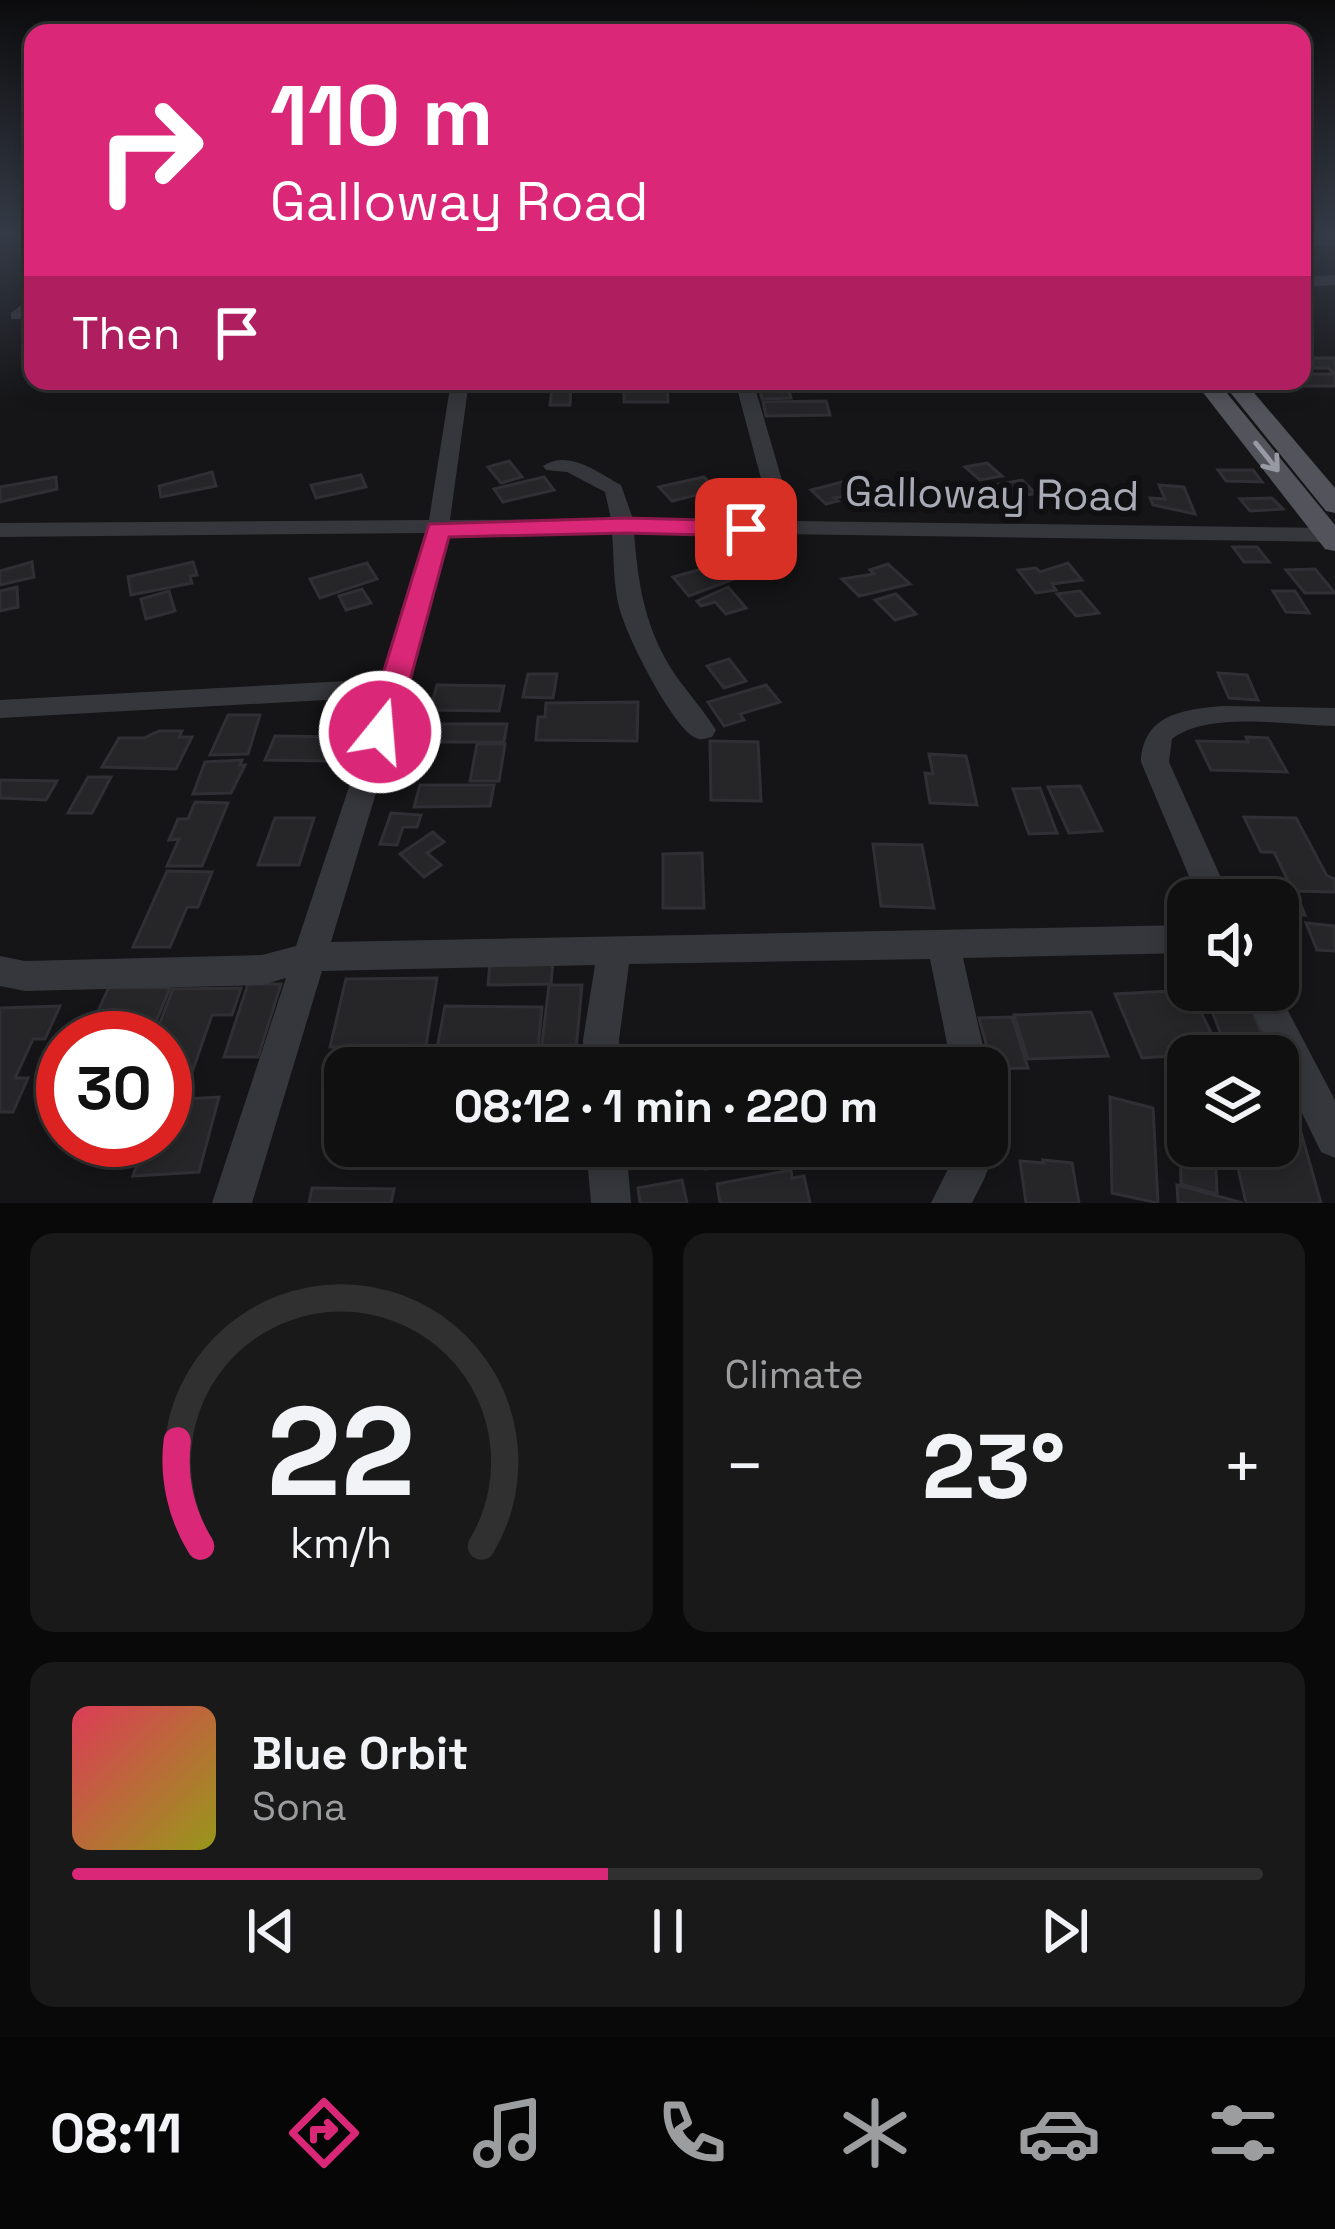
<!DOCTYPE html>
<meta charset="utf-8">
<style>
body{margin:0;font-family:"Space Grotesk",sans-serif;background:#19191a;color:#f1f3f6;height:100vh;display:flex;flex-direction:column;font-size:45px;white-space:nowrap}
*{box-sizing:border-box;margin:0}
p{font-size:39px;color:#9c9d9f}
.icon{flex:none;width:66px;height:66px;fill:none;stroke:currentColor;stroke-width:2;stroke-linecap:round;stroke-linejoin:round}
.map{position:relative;height:1203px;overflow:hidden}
.sheet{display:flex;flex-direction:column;gap:30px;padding:30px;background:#090909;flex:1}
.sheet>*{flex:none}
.hud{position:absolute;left:24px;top:24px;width:1287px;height:366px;border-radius:24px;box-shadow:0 6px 18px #0003,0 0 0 3px #303031;background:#db2777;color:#fff;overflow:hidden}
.controls{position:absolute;left:1167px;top:879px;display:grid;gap:24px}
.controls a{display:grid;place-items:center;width:132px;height:132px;border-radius:24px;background:#101011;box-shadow:0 6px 18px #0003,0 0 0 3px #303031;font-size:60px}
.speed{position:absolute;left:36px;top:1011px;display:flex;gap:24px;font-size:60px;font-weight:700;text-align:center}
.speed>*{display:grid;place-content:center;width:156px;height:156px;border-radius:50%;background:#101011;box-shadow:0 6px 18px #0003,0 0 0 3px #303031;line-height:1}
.speed .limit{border:18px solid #d22;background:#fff;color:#111}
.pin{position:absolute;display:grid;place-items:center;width:102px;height:102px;color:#fff;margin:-51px;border-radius:24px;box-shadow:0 6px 18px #0006}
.me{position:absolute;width:132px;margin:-66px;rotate:17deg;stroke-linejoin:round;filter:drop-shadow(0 0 9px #0008)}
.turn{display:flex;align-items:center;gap:42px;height:252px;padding:0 48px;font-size:54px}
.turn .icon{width:156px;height:156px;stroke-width:2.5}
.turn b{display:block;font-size:84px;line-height:102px}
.then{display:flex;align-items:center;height:114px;padding:0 48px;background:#0003;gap:24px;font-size:45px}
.big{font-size:90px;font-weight:600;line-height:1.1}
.sheet .tile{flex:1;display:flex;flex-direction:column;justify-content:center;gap:18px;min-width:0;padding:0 42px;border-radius:24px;background:#19191a}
.sheet .dial{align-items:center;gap:0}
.dial svg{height:312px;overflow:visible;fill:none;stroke:#303031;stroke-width:7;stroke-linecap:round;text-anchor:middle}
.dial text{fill:#f1f3f6;stroke:none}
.song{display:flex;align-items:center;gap:36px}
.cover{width:144px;height:144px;border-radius:18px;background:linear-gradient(135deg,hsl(350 70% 55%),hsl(60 70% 35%))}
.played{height:12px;border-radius:6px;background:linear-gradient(90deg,#db2777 45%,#303031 45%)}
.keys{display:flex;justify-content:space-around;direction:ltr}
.heat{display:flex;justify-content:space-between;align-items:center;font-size:66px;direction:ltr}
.sheet .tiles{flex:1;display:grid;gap:30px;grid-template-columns:1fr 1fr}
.tile:last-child{grid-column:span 2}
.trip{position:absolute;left:324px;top:1047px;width:684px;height:120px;border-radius:24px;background:#101011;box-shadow:0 6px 18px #0003,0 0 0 3px #303031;font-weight:600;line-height:120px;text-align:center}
.menu{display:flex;height:192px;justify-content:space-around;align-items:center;background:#060607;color:#9c9d9f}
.menu .icon{width:84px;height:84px}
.menu .current{color:#db2777}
.menu b{font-size:54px;color:#f1f3f6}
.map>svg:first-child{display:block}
.building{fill:#262528;stroke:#302f33;stroke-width:3}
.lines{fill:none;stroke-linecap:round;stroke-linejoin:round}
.minor{fill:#36373c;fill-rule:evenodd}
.major{fill:#53545b;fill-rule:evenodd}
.oneway{stroke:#979aa4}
.route{fill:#db2777;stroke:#8e194d;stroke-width:3}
.labels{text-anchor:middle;stroke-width:12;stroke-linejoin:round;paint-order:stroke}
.street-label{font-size:42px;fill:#a8abb6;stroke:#101012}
</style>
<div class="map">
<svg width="1335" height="1203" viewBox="0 0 1335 1203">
<rect width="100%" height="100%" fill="#151517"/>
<g class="building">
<path d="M 1302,358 L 1335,358 L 1335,386 L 1285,386 L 1280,381 L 1302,381 L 1302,374 L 1335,374 L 1328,368 L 1302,368 Z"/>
<path d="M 553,381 L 571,381 L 570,405 L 550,405 Z"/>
<path d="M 758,381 L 786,381 L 791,398 L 762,399 Z"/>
<path d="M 667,382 L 668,402 L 624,402 L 624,383 Z"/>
<path d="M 826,401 L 830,415 L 766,416 L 763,402 Z"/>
<path d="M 509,461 L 522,477 L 501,483 L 488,467 Z"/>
<path d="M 987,463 L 1002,476 L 980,480 L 965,467 Z"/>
<path d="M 1218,470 L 1253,470 L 1262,482 L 1226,481 Z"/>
<path d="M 212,472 L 216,486 L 161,497 L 159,486 Z"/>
<path d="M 361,475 L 366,487 L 316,498 L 311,485 Z"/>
<path d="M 56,477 L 57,489 L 0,502 L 0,487 Z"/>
<path d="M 544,477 L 554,490 L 503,502 L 494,489 Z"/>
<path d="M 704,477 L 716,490 L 672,501 L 659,487 Z"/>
<path d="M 854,479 L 869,493 L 834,498 L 838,501 L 826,504 L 811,490 Z"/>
<path d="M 1022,480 L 1036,494 L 1004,496 L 1008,499 L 992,502 L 978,488 Z"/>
<path d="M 1159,485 L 1184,487 L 1195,514 L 1153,505 L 1150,498 L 1165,499 Z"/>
<path d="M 1272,498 L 1283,509 L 1250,511 L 1240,499 Z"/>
<path d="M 1233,547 L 1257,547 L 1269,562 L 1244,562 Z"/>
<path d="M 32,562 L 34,577 L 0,585 L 0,571 Z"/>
<path d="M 193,562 L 197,575 L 190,576 L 192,583 L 131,595 L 128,577 Z"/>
<path d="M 367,563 L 377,579 L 320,598 L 310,579 Z"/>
<path d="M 723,563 L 737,578 L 689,596 L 673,577 Z"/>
<path d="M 1068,563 L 1082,580 L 1052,584 L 1056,590 L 1036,593 L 1018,570 L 1036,568 L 1040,572 Z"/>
<path d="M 888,564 L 910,584 L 859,596 L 842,579 L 874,574 L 870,570 Z"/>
<path d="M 1315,569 L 1335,593 L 1305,593 L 1286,570 Z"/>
<path d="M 17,587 L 18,607 L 0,611 L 0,591 Z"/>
<path d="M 728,587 L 746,608 L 726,614 L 715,602 L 701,606 L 697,601 Z"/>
<path d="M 362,589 L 371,603 L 346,610 L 339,596 Z"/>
<path d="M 169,591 L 175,611 L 146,619 L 141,599 Z"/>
<path d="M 1080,591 L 1099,613 L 1076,616 L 1057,594 Z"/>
<path d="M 1273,591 L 1295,591 L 1309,613 L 1286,612 Z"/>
<path d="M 896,594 L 916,614 L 895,620 L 875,600 Z"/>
<path d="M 729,659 L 746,681 L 724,688 L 707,666 Z"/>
<path d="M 1218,673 L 1247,675 L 1258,700 L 1229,698 Z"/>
<path d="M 528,674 L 557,674 L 553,698 L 523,697 Z"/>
<path d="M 437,685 L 504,686 L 499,711 L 430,710 Z"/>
<path d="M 766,685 L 780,702 L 740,714 L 744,720 L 724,726 L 708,702 Z"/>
<path d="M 638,702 L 637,741 L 536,740 L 538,717 L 545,717 L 546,703 Z"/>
<path d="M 228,715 L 260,715 L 248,754 L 210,755 Z"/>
<path d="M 441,724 L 507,724 L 504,742 L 437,742 Z"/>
<path d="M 159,731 L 182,731 L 179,737 L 192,737 L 176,769 L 102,767 L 119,738 L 144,738 Z"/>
<path d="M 275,736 L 338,737 L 329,761 L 265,760 Z"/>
<path d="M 1246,737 L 1268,738 L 1287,772 L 1211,770 L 1197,741 L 1248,742 Z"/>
<path d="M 710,741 L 758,742 L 761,801 L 711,800 Z"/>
<path d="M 477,744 L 505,744 L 499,781 L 470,781 Z"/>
<path d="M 929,754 L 966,756 L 977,805 L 930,803 L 925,773 L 933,774 Z"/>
<path d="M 242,760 L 240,765 L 245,765 L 231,793 L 193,794 L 205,762 Z"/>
<path d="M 88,777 L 111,777 L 92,813 L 68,813 Z"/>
<path d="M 0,780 L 57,781 L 46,800 L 0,798 Z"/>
<path d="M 420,785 L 494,785 L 490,806 L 414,807 Z"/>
<path d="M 1080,786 L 1102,831 L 1069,833 L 1048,787 Z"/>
<path d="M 1040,788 L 1057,833 L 1029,834 L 1013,789 Z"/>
<path d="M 195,802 L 228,803 L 202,866 L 167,866 L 179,839 L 169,840 L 178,819 L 188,819 Z"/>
<path d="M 391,813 L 421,815 L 417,827 L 403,827 L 397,845 L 380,844 Z"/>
<path d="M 1244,817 L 1296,818 L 1327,876 L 1335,879 L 1335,892 L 1293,891 L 1274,852 L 1261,852 Z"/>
<path d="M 275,818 L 314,818 L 299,865 L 258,865 Z"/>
<path d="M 433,832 L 444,842 L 427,853 L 441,865 L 424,877 L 400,854 Z"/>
<path d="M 873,844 L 922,845 L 934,908 L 881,906 Z"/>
<path d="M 702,853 L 704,908 L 663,908 L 663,854 Z"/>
<path d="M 167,871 L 212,872 L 198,907 L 187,907 L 170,947 L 133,947 Z"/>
<path d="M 1245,888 L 1295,891 L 1305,915 L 1278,913 L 1278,900 L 1249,900 Z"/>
<path d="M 1306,923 L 1335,926 L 1335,951 L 1317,950 Z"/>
<path d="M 553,961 L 551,984 L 488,985 L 490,962 Z"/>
<path d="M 437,978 L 426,1045 L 330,1047 L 346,979 Z"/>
<path d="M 248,984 L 281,984 L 258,1057 L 224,1057 Z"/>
<path d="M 549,985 L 582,985 L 575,1060 L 540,1060 Z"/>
<path d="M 109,987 L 170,988 L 150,1036 L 86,1038 Z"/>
<path d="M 241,988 L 232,1015 L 212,1015 L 190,1078 L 165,1079 L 165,1038 L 154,1038 L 173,989 Z"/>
<path d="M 1190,990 L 1221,1053 L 1142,1058 L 1115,994 Z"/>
<path d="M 1206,995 L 1246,996 L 1268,1049 L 1226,1048 Z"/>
<path d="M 60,1006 L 45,1039 L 33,1039 L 15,1078 L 28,1078 L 13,1112 L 0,1112 L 0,1008 Z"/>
<path d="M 445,1006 L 542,1007 L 537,1060 L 435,1059 Z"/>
<path d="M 1091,1012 L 1108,1056 L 1028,1059 L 1014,1015 Z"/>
<path d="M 1012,1017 L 1028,1068 L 993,1069 L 979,1018 Z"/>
<path d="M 345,1080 L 345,1141 L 329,1141 Z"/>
<path d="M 1278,1095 L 1291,1097 L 1321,1203 L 1246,1203 L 1233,1146 L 1278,1146 Z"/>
<path d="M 219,1097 L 199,1172 L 133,1176 L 145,1140 L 165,1140 L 165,1100 Z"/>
<path d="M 1110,1097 L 1153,1108 L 1158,1203 L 1112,1193 Z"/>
<path d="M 1179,1097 L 1188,1099 L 1188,1146 L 1215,1146 L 1217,1194 L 1181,1184 Z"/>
<path d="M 346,1146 L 401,1146 L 397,1166 L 341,1165 Z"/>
<path d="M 702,1146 L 766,1146 L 769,1161 L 705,1169 Z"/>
<path d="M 1043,1160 L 1072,1163 L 1079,1203 L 1026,1203 L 1020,1161 L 1044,1163 Z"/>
<path d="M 791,1170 L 792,1178 L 804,1176 L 810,1203 L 720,1203 L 717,1184 Z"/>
<path d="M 682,1180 L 687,1203 L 640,1203 L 638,1188 Z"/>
<path d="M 1177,1185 L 1243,1203 L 1178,1203 Z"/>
<path d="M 312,1188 L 394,1189 L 391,1203 L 309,1203 Z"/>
</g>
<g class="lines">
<g class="minor">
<path d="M 1335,237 L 1335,245 L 1302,246 L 1302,238 Z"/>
<path d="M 1335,275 L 1335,285 L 1302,287 L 1302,277 Z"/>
<path d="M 33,296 L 33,310 L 23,319 L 11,319 L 11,313 Z"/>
<path d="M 451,381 L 469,381 L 450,520 L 611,519 L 605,492 L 567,472 L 546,470 L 543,466 C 568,449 597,472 621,485 L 633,519 L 772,520 L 735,381 L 753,381 L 794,521 L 1335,528 L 1335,542 L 634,532 C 638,585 645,630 676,676 C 689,694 704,711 716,730 L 712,737 C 704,739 701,741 694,737 C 670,723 626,635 619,607 C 613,582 614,557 612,532 L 448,533 L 408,687 L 331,942 L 1188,925 L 1188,953 L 963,958 L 988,1068 L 987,1071 L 987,1068 L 952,1068 L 930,959 L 629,964 L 619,1040 L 620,1068 L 584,1068 L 583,1040 L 595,965 L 322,971 L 252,1203 L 212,1203 L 286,978 L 262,985 L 25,991 L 0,986 L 0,956 L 25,961 L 262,955 L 296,946 L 379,697 L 0,718 L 0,700 L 384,679 L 426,533 L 0,537 L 0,523 L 429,520 Z"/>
<path d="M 1224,706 L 1335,708 L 1335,726 C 1290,725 1208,711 1172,739 L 1169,762 L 1231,900 L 1199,900 L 1141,762 C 1143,714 1184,709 1224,706 Z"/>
<path d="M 1242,990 L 1277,990 L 1335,1100 L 1335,1158 L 1321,1152 L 1278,1064 L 1278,1056 L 1274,1056 Z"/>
<path d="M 987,1133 C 998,1159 984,1179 972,1203 L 931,1203 L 953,1159 L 953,1146 L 987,1146 Z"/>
<path d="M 586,1146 L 626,1146 L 631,1203 L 591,1203 Z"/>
</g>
<g class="major">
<path d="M 1194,381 L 1217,381 L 1335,525 L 1335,551 L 1325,549 Z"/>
<path d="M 1221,381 L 1244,381 L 1335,488 L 1335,513 L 1326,511 Z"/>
</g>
</g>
<defs><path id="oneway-shaft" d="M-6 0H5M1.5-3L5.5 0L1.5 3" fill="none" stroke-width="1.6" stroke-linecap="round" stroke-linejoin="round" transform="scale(3)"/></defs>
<use class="oneway" href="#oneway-shaft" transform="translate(1267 457) rotate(51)"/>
<linearGradient id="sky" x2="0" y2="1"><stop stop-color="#0c0c0d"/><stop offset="0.58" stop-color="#353b47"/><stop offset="1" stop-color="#353b47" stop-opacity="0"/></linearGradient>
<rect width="1335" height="404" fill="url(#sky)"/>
<path class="route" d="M 626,518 L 746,521 L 759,529 L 746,536 L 626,533 L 449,537 L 396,732 L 392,740 L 369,740 L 365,732 L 429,524 Z"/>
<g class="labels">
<g class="street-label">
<text transform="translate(992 493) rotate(1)" y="15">Galloway Road</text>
</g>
</g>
</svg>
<div class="controls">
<a><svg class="icon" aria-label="sound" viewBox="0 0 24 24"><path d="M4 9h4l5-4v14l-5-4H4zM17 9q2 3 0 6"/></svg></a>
<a><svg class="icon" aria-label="layers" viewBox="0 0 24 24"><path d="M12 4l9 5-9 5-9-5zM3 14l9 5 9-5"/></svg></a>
</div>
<div class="speed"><div class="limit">30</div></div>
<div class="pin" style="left:746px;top:529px;background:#d93025"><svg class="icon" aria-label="arrive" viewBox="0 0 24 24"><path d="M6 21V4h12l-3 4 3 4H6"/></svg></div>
<svg class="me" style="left:380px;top:732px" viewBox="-20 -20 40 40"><circle r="17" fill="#db2777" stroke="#fff" stroke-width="3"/><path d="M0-11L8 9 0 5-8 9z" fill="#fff"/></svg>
<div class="trip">08:12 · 1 min · 220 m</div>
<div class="hud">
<div class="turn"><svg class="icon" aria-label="right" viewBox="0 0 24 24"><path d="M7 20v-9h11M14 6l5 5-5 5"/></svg><div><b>110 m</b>Galloway Road</div></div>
<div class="then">Then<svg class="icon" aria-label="arrive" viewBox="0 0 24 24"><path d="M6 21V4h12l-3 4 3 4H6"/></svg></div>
</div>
</div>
<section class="sheet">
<div class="tiles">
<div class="tile dial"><svg viewBox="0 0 100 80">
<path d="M14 69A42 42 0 1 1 86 69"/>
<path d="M14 69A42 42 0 0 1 8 42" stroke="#db2777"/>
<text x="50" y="56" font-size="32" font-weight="700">22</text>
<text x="50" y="72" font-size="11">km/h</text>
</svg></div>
<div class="tile"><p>Climate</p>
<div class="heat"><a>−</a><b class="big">23°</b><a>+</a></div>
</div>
<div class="tile">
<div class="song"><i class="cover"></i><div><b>Blue Orbit</b><p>Sona</p></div></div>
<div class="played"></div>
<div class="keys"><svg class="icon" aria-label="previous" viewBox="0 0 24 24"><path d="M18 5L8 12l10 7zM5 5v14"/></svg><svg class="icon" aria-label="pause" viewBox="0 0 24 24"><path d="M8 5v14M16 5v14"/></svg><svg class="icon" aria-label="next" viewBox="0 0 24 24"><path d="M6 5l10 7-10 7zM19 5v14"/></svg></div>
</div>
</div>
</section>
<nav class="menu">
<b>08:11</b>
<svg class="icon current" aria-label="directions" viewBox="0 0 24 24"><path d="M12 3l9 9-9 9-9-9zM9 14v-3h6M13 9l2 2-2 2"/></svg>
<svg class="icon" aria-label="music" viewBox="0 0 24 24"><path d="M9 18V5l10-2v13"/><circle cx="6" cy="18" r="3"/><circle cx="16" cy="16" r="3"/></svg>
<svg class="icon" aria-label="phone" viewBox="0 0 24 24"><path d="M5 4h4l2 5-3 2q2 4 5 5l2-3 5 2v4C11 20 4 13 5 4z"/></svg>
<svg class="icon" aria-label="climate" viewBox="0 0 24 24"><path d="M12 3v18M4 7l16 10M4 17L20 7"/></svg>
<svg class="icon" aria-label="car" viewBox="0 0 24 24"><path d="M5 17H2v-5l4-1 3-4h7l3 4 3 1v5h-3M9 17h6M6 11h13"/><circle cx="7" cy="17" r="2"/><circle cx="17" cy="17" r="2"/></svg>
<svg class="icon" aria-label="filters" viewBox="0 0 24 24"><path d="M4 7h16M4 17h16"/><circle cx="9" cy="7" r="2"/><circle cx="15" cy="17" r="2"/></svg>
</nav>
